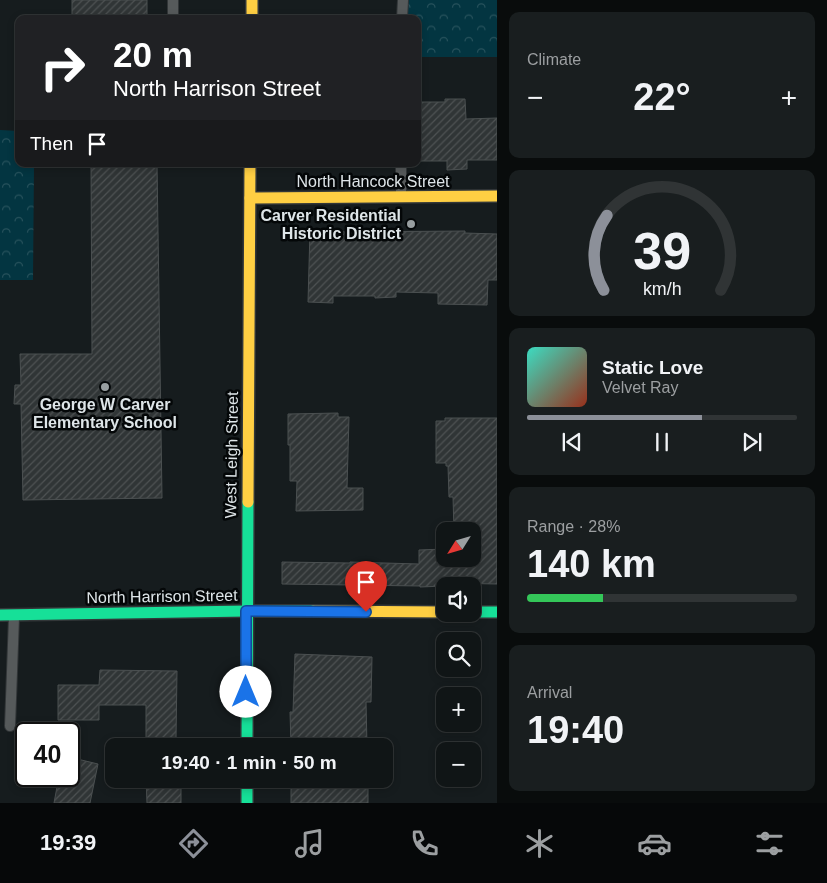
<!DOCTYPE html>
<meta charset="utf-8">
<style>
body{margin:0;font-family:Helvetica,sans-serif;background:#191e1f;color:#f1f3f6;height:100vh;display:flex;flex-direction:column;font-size:19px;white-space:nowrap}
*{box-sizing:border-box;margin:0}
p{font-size:16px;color:#9c9fa1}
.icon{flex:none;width:28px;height:28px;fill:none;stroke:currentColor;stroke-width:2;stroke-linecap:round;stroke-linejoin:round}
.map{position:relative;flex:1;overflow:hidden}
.details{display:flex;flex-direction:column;gap:12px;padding:12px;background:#090c0c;width:330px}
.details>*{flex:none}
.hud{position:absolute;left:15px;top:15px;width:406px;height:152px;border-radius:10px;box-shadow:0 2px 8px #0003,0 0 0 1px #303435;background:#202124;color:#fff;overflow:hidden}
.needle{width:32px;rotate:233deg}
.tools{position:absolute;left:436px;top:522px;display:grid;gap:10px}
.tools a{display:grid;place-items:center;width:45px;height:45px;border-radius:10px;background:#101516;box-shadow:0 2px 8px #0003,0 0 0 1px #303435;font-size:25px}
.speed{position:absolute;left:15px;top:722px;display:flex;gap:10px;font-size:25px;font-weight:700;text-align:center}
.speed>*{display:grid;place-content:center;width:65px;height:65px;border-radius:50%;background:#101516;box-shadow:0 2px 8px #0003,0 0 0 1px #303435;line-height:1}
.speed .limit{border:2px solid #111;border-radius:8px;background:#fff;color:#111}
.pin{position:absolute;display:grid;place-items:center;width:42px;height:42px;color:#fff;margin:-51px -21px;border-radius:50% 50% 50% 0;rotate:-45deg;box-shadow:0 0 5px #0007}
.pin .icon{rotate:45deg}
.me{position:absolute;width:55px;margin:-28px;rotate:0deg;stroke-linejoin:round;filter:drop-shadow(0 0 4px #0008)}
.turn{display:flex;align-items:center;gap:18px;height:105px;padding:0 15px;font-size:22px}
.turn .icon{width:65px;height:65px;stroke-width:2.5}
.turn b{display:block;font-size:35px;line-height:42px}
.then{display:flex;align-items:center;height:48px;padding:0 15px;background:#0003;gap:10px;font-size:19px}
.big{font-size:38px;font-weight:600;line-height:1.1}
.details .card{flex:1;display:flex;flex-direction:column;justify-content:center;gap:8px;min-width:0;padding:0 18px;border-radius:10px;background:#191e1f}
.details .dial{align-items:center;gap:0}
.dial svg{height:130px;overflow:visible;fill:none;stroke:#303435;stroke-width:7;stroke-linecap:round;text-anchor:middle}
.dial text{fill:#f1f3f6;stroke:none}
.song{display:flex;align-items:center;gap:15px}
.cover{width:60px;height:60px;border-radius:8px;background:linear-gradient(135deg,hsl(170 70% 55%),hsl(10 70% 35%))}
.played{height:5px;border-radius:2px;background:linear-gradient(90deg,#8c9099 65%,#303435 65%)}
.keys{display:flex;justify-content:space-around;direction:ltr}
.heat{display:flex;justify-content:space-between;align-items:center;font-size:28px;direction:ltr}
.charge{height:8px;border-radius:4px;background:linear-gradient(90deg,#34c759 28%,#303435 0)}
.trip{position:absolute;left:105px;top:738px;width:288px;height:50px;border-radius:10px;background:#101516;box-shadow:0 2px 8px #0003,0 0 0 1px #303435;font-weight:600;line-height:50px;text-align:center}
.tabs{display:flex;height:80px;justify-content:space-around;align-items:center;background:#060809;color:#9c9fa1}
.tabs .icon{width:35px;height:35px}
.tabs .on{color:#8c9099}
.tabs b{font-size:22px;color:#f1f3f6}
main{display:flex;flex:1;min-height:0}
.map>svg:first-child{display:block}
.park{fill:url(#park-crowns)}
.building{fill:url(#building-hatch);stroke:#4b5051}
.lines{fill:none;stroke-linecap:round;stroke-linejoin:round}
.lane-casing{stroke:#323638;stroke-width:12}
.fast-casing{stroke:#323638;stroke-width:14}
.slow-casing{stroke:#323638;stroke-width:14}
.lane{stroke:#565a5b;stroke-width:10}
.fast{stroke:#16e098;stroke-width:11}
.slow{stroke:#ffcf43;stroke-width:11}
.route-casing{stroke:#114b97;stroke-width:12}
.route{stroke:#1a73e8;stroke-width:9}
.poi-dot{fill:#989fa1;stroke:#040708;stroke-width:2}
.labels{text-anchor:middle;stroke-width:5;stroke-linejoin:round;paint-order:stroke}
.street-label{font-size:16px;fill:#dee5e8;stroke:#040708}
.poi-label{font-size:16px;font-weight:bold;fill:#dee5e8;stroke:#040708;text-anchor:end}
</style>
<main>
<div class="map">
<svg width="497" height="803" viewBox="0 0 497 803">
<defs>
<pattern id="park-crowns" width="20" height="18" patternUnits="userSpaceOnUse" patternTransform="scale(1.25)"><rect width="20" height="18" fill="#033541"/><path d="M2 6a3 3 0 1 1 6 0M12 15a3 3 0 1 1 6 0" fill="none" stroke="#27525c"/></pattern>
<pattern id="building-hatch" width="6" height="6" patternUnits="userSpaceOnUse" patternTransform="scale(1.25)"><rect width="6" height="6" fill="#303536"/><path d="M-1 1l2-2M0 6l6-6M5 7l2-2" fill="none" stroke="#4e5253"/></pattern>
</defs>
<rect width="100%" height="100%" fill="#161c1e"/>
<g class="park">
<path d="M 407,0 L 497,0 L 497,57 L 418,57 L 418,19 L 406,19 Z"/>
<path d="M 0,130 L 19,131 L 19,164 L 34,164 L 33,280 L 0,280 Z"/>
</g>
<g class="building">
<rect x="72" y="0" width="75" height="19"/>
<path d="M 445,99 L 465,99 L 466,119 L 497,118 L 497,160 L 467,160 L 467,169 L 447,170 L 447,161 L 418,161 L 418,102 L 445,102 Z"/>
<path d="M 91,164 L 157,164 L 162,498 L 23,500 L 21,404 L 14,404 L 15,385 L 21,385 L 20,354 L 92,354 Z"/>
<path d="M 310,230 L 334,230 L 334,232 L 465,231 L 465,233 L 497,234 L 497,280 L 488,280 L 487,305 L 438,304 L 438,293 L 396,292 L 396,297 L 375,298 L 375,296 L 333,296 L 333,303 L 308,302 Z"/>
<path d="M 338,413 L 338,417 L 349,417 L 347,488 L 363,488 L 363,510 L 296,511 L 297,481 L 290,481 L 290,445 L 288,445 L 288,414 Z"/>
<path d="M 445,418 L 497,418 L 497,584 L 445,583 L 445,586 L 420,587 L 420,586 L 282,584 L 282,562 L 350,563 L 350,562 L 419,564 L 419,550 L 445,549 L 445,559 L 472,559 L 472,531 L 454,531 L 453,497 L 449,497 L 448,466 L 446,466 L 446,463 L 436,463 L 436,421 L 445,421 Z"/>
<path d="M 295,654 L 372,657 L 371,702 L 366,702 L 367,746 L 291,746 L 290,712 L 293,712 Z"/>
<path d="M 100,670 L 177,671 L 176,739 L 181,739 L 181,746 L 146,746 L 146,705 L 99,705 L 99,720 L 58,720 L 58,685 L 99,685 Z"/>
<path d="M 69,757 L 98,764 L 90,803 L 54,803 L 59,776 L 69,776 Z"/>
<path d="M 146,779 L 181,779 L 181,803 L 147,803 Z"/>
<rect x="291" y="779" width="77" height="24"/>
</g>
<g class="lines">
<defs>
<g id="lane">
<path d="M 173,19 L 173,0"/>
<path d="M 402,19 L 403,0"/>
<path d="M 401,164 L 401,196"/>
<path d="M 10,726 L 14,617"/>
</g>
<g id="fast">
<path d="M 472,612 L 497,612"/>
<path d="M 0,615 L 247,611 L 313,611"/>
<path d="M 247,746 L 248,502"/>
<path d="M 247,779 L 247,803"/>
</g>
<g id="slow">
<path d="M 252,0 L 252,19"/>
<path d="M 250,198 L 497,196"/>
<path d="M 248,502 L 250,164"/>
<path d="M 313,611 L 445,612"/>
</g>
</defs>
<use href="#lane" class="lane-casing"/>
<use href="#fast" class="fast-casing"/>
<use href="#slow" class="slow-casing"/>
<use href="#lane" class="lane"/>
<use href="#fast" class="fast"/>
<use href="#slow" class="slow"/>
</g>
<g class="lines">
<defs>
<path id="route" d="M 246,692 L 246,611 L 366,612"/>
</defs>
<use href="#route" class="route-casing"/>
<use href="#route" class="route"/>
</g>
<g class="poi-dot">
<circle cx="411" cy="224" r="5"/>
<circle cx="105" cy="387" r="5"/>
</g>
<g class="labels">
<g class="street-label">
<text x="373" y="187">North Hancock Street</text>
<text transform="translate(231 455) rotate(-89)" y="6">West Leigh Street</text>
<text transform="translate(162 596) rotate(-1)" y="6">North Harrison Street</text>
</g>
<g class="poi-label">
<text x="401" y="221">Carver Residential<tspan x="401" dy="18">Historic District</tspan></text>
<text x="105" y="410" text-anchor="middle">George W Carver<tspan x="105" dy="18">Elementary School</tspan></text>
</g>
</g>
</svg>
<div class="tools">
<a><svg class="needle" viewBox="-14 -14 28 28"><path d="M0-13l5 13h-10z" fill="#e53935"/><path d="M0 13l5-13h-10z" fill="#9c9fa1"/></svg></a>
<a><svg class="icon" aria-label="sound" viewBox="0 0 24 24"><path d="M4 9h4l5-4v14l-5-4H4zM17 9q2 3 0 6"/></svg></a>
<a><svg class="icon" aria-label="search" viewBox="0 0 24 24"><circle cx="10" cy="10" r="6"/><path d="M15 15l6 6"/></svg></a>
<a>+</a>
<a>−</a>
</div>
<div class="speed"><div class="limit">40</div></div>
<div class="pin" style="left:366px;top:612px;background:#d93025"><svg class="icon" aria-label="arrive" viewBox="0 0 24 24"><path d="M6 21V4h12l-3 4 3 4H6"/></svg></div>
<svg class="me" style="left:246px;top:692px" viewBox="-20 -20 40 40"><circle r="19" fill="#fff"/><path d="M0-13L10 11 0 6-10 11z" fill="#1a73e8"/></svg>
<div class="trip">19:40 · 1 min · 50 m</div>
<div class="hud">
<div class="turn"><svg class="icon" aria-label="right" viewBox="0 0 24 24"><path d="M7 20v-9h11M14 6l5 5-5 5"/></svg><div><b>20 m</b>North Harrison Street</div></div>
<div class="then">Then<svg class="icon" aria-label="arrive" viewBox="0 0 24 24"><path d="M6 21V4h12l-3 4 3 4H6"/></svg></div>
</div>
</div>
<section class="details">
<div class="card"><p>Climate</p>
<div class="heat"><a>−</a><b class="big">22°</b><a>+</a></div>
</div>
<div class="card dial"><svg viewBox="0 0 100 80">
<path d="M14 69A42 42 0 1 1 86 69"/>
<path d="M14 69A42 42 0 0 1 16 23" stroke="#8c9099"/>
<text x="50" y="56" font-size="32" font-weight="700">39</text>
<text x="50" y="72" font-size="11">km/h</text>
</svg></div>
<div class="card">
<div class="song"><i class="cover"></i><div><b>Static Love</b><p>Velvet Ray</p></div></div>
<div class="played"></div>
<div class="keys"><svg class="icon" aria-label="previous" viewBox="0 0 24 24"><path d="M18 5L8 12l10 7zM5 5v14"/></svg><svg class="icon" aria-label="pause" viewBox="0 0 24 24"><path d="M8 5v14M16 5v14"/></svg><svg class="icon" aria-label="next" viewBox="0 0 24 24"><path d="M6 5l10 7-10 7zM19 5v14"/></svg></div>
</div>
<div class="card"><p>Range · 28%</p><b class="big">140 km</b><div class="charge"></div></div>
<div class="card"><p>Arrival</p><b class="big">19:40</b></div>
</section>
</main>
<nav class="tabs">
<b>19:39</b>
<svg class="icon on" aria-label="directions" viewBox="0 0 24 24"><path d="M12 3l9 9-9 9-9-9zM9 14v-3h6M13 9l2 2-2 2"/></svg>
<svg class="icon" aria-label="music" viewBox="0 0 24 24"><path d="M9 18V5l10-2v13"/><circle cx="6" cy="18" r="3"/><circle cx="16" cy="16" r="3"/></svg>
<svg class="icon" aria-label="phone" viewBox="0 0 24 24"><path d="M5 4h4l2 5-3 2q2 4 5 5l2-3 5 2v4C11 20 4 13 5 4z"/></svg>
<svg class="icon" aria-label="climate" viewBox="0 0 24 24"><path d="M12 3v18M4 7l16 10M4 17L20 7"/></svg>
<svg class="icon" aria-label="car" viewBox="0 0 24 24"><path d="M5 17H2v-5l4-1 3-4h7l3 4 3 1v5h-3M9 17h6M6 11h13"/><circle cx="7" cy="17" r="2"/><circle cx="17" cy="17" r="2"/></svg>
<svg class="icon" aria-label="filters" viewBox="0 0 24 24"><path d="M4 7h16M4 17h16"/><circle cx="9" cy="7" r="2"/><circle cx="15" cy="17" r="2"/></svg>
</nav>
